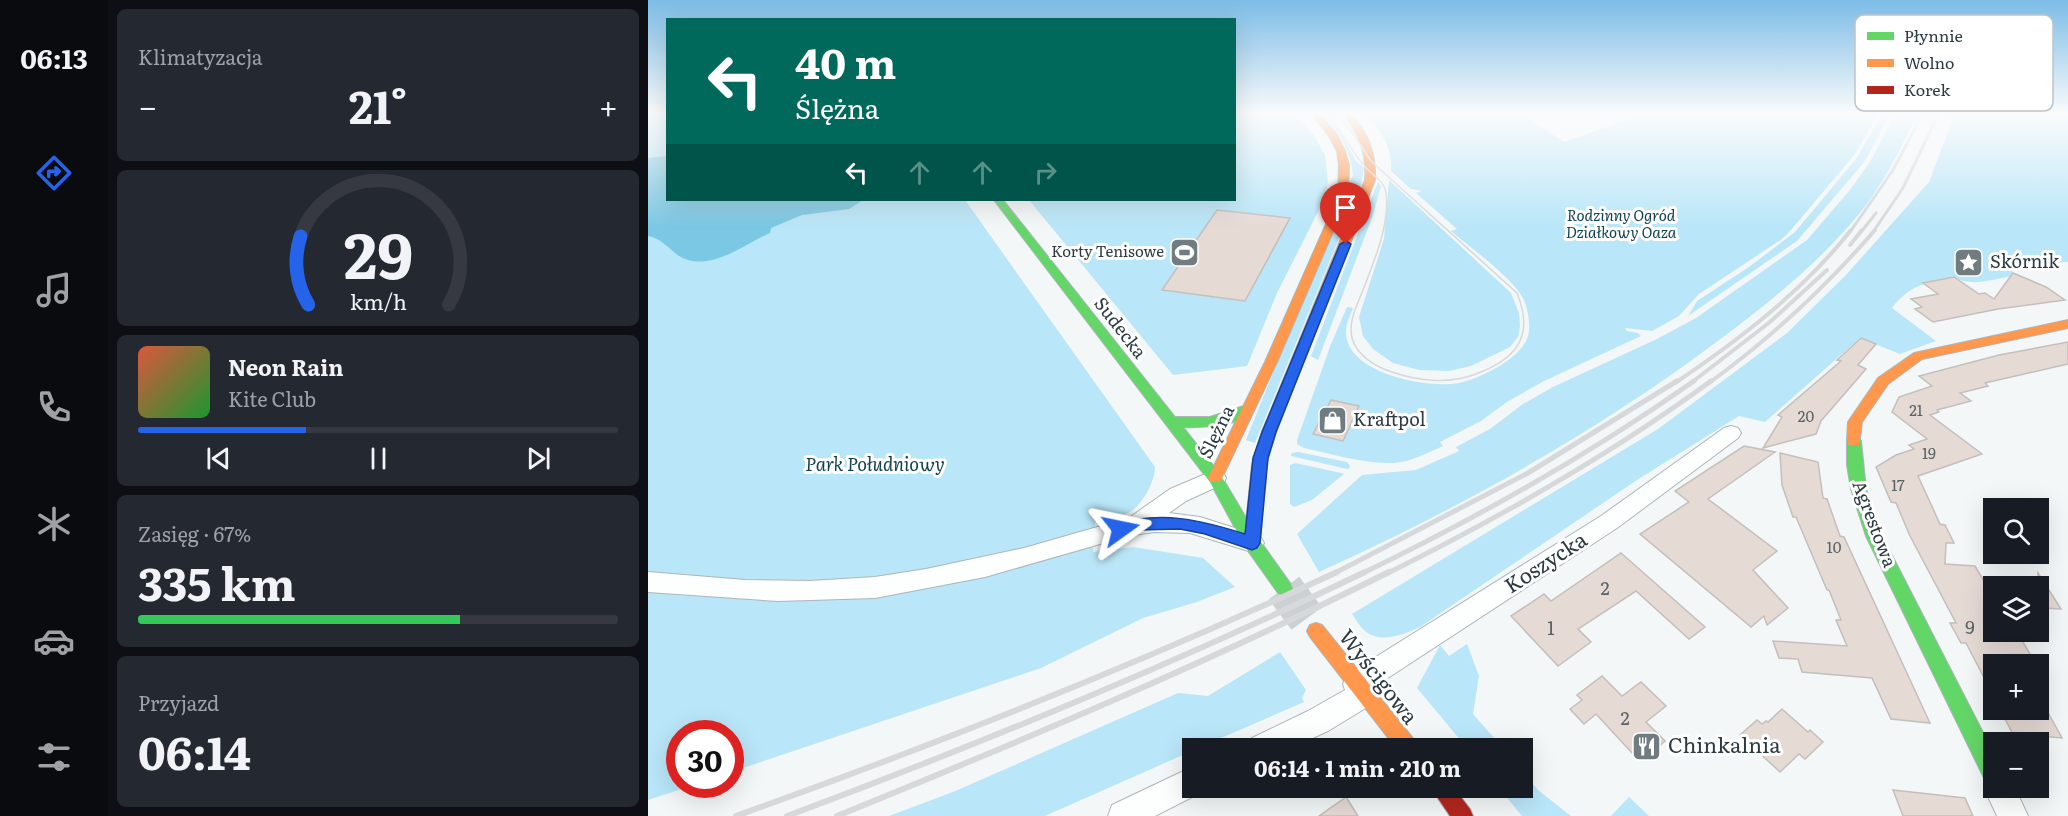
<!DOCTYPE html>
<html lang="pl">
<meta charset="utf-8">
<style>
body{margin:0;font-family:Literata,serif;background:#242831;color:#f1f3f6;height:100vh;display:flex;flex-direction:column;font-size:22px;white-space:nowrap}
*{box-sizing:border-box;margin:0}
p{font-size:20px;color:#9ea1a6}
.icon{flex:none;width:33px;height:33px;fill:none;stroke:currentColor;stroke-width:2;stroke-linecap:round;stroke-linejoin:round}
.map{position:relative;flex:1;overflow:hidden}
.side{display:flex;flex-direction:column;gap:9px;padding:9px;background:#0d0f14;width:540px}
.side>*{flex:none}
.banner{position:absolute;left:18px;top:18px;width:570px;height:183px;border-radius:0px;box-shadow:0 6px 24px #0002;background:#00695c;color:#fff;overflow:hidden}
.buttons{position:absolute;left:1335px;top:498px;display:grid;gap:12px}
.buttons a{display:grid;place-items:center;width:66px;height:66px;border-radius:0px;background:#171b24;box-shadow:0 6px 24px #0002;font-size:30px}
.speed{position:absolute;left:18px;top:720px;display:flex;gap:12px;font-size:30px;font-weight:700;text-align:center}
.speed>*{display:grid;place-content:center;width:78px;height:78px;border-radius:50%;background:#171b24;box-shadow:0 6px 24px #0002;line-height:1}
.speed .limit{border:9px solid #d22;background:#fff;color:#111}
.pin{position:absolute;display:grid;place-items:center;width:51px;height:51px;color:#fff;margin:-62px -26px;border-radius:50% 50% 50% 0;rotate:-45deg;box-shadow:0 0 6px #0007}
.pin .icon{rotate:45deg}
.me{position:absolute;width:66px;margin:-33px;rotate:78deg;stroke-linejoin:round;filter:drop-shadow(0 0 4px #0008)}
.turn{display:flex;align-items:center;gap:21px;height:126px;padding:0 30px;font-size:27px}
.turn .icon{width:78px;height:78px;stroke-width:2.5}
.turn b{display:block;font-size:42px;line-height:51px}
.lanes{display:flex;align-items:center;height:57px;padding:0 30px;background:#0003;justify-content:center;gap:30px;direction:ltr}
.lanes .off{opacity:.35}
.big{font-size:45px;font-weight:700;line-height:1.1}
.side .tile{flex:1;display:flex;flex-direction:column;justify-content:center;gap:9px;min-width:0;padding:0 21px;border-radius:9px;background:#242831}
.side .dial{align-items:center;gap:0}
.dial svg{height:156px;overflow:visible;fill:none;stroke:#363941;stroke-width:7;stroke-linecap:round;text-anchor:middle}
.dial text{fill:#f1f3f6;stroke:none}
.song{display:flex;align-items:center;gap:18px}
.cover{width:72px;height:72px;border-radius:9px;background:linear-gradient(135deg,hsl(10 70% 55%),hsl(130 70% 35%))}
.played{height:6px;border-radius:3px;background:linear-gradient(90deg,#2563eb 35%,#363941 35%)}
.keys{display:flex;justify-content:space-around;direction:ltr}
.heat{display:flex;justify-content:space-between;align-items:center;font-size:33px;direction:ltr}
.charge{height:9px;border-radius:4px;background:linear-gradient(90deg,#34c759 67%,#363941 0)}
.trip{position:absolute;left:534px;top:738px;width:351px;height:60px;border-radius:0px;background:#171b24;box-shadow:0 6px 24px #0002;font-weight:700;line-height:60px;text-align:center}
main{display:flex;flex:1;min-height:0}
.tabs{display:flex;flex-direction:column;width:108px;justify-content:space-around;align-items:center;background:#090b0e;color:#9ea1a6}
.tabs .icon{width:42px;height:42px}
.tabs .on{color:#2563eb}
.tabs b{font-size:27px;color:#f1f3f6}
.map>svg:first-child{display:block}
.green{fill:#b9e6f8}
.water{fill:#7bc8e4}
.building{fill:#e6dad5;stroke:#c3bfbd;stroke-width:1.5}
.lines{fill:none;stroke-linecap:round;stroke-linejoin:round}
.secondary-tunnel{stroke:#cbd1d3;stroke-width:38;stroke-dasharray:38 19;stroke-linecap:butt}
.street-casing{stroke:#adb6b9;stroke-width:2}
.fast-casing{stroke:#adb6b9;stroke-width:2}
.slow-casing{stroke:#adb6b9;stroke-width:2}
.jam-casing{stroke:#adb6b9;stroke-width:2}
.street{fill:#fdfefe;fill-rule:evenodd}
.fast{fill:#63d668;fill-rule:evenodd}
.slow{fill:#ff974d;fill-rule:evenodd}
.jam{fill:#b3261e;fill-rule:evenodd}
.tram{stroke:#d6d8d9;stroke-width:1.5}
.rail-far3{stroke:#d6d8d9;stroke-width:3}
.rail-far2{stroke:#d6d8d9;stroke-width:4}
.rail-far1{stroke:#d6d8d9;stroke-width:5}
.rail{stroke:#d6d8d9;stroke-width:6}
.route{fill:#2563eb;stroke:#184099;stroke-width:1.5}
.labels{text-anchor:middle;stroke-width:6;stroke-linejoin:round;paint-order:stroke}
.far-park-label{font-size:15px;font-style:italic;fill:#114051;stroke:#fff}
.far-poi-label{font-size:15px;fill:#2b3a41;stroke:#fff;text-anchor:end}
.number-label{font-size:15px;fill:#5a6266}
.poi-label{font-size:18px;fill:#2b3a41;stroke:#fff;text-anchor:start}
.street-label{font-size:18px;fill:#2b3a41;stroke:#fff}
.park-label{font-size:18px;font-style:italic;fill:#114051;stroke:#fff}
.near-number-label{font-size:18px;fill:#5a6266}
.near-street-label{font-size:21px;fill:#2b3a41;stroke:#fff}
.near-poi-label{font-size:21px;fill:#2b3a41;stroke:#fff;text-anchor:start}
.key{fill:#fff;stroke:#bfc4c6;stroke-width:1.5}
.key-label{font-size:16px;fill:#2b3a41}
</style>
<main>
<nav class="tabs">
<b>06:13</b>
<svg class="icon on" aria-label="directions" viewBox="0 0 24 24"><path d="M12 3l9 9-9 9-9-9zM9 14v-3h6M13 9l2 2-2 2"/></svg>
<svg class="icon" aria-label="music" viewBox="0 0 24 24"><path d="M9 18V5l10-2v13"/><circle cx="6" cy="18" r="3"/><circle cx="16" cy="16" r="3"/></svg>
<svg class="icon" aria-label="phone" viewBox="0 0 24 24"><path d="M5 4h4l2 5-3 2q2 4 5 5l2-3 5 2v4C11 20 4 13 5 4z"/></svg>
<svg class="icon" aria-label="climate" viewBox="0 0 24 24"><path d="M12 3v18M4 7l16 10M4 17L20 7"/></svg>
<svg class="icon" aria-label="car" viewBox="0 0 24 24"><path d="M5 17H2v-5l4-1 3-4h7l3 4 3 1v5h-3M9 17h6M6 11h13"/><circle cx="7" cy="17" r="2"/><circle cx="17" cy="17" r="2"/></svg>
<svg class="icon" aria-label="filters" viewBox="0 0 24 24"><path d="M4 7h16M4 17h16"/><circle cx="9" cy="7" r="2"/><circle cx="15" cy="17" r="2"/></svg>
</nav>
<section class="side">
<div class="tile"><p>Klimatyzacja</p>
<div class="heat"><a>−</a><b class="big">21°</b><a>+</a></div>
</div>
<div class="tile dial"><svg viewBox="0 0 100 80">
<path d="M14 69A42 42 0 1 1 86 69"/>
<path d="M14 69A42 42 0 0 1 10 34" stroke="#2563eb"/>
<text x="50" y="56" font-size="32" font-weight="700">29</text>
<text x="50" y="72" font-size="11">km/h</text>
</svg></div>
<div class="tile">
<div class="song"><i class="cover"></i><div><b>Neon Rain</b><p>Kite Club</p></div></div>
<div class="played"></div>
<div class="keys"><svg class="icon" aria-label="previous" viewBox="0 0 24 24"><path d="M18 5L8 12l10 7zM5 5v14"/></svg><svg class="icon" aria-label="pause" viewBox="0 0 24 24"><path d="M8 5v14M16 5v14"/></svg><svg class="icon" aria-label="next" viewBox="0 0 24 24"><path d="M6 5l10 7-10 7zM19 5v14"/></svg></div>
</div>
<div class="tile"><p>Zasięg · 67%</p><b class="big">335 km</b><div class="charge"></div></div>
<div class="tile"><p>Przyjazd</p><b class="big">06:14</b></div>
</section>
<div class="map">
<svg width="1420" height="816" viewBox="0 0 1420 816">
<rect width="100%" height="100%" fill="#f3f7f8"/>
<g class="green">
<path d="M 0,113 L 19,113 L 20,200 L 317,200 L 507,467 C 507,481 496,501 485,510 C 475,517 458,519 447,522 L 445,552 L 485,547 L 555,558 L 587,587 L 549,602 L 495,618 L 393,668 L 83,772 L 82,734 L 32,734 L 32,784 L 46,785 L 0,800 Z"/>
<path d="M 587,113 L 645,113 L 665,134 L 677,155 L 680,182 L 675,202 L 629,293 L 599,366 L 525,375 L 381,200 L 586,200 Z"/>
<path d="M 673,113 L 676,113 L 691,130 L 708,161 L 716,168 L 713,185 L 607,443 L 598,440 L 705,175 C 702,149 691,131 673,113 Z"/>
<path d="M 715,113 L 872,113 L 916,142 L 998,113 L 1231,113 L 1207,154 L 1143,230 L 1134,239 L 1051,294 L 1031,316 L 1004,331 L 977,328 L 979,331 L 990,333 L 993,336 L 896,381 L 859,402 L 833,421 L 792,442 L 795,446 C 779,453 763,462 745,463 C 716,464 684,454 656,448 L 649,444 L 649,440 L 683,344 L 699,307 L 705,308 C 703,314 698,323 698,330 C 695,373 780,389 811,383 C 832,379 874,358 880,336 C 883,326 880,310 876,300 C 866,279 822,247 803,231 L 809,229 L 768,193 L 774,191 L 763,189 L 743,171 C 745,146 732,129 715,113 Z"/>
<path d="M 1235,113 L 1243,113 L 1217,161 L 1149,241 L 1040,316 L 1049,301 L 1101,267 L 1147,232 L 1208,159 Z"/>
<path d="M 1248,113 L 1270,113 C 1253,148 1236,183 1211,214 C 1168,266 1116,307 1063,346 C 945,434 805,512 671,572 L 649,534 L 714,475 L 768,470 L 811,451 L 808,447 L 842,429 L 875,404 L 905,387 L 1009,339 L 1048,318 L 1159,240 L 1201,191 L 1222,162 Z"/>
<path d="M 1307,113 L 1420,113 L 1420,262 L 1361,265 L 1365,273 L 1363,276 C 1344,280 1322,287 1306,277 C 1281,281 1260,286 1244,308 L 1288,341 L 1252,354 L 1212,338 L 1117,422 L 1091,416 L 989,480 L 772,627 C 757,634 731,645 716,630 C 711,626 708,619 704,614 L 1010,429 L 1139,333 L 1198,275 L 1281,182 Z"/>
<path d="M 741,180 L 863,293 L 871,313 L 872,326 L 870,337 L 862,347 L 823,366 L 801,371 L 771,370 L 745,363 L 725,349 L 715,336 L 711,317 L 736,239 Z"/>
<path d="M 730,182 L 733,186 L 725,215 L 670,360 L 663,356 Z"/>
<path d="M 650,452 L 699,462 L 702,466 L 701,469 L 695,468 L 643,456 L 644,453 Z"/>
<path d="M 647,463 L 693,473 L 696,474 L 664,500 L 646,507 L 642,504 L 642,465 Z"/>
<path d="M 819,644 L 831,676 L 825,714 L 855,748 L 819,748 L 769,688 L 792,645 L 801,656 Z"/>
<path d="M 632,652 L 658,690 L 654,698 L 656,702 L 550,748 L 544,748 L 544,751 L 397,816 L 241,816 L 305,792 L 530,693 L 560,696 Z"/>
<path d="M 875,772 L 890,790 L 923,816 L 874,816 L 851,788 L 874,788 Z"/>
<path d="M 981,797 L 1001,816 L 963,816 Z"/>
</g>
<path class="water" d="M 19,156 L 20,200 L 215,200 L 201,209 L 154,215 L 123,228 L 122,233 C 97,244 60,274 31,256 C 21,249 13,238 0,236 L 0,158 Z"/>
<g class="building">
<path d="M 569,210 L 642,218 L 597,301 L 514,290 Z"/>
<path d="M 1365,273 L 1398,287 L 1417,300 L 1350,309 L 1285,322 L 1267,309 L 1274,307 L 1263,299 L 1290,294 L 1275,283 L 1306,277 L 1331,294 L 1337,293 L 1346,299 Z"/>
<path d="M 1213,338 L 1228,344 L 1210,365 L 1218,369 L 1173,421 L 1168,434 L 1115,448 L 1134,417 L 1130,415 L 1193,361 L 1189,360 Z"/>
<path d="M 1420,342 L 1420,364 L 1337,383 L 1340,386 L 1312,393 L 1323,401 L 1289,410 L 1291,412 L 1282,415 L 1334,454 L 1270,476 L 1292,524 L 1297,525 L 1306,543 L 1298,543 L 1297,564 L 1327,566 L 1346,598 L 1346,632 L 1369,632 L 1385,659 L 1377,658 L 1379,663 L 1346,660 L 1346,697 L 1318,643 L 1313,643 L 1302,623 L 1308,623 L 1262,536 L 1248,503 L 1243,502 L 1228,467 L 1248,455 L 1266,449 L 1261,445 L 1279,439 L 1244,412 L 1251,397 L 1284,386 L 1271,376 L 1351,355 Z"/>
<path d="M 683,400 L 711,406 L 695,441 L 665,434 Z"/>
<path d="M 1096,446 L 1127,452 L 1060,499 L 1129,551 L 1105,570 L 1140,608 L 1119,625 L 1116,616 L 1103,627 L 992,534 L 1041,502 L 1027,491 Z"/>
<path d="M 1132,453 L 1170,462 L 1175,498 L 1179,499 L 1192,536 L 1196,537 L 1282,723 L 1243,719 L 1224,678 L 1154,672 L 1150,659 L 1131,658 L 1125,641 L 1199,646 L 1188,620 L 1193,620 L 1181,590 L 1179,590 L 1148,517 L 1145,517 L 1134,485 Z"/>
<path d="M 973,553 L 1057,627 L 1041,639 L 988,591 L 930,629 L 943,642 L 910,666 L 863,616 L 896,594 L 903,601 Z"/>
<path d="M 1390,573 L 1413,609 L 1395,608 L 1390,602 Z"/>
<path d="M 954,676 L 974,696 L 993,682 L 1018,706 L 998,722 L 1017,741 L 999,757 L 991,757 L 984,753 L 948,714 L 936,724 L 922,709 L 934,700 L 929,695 Z"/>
<path d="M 1134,709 L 1160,732 L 1162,730 L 1175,742 L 1157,759 L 1151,754 L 1132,772 L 1092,735 L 1109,720 L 1114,724 L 1118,721 L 1120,722 Z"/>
<path d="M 1398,709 L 1414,738 L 1365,734 L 1352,710 Z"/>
<path d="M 1245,790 L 1317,798 L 1325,816 L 1255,816 Z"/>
<path d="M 698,797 L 710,816 L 671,816 Z"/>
</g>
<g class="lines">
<path class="secondary-tunnel" d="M 636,588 L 668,631"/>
<defs>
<g id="street">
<path d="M 1083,426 L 1090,428 L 1093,433 L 1090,438 L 969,528 L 726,687 L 730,694 L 726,703 L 680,731 L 643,748 L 600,748 L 604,738 L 660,711 L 697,690 L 695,684 L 699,675 L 953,516 L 1076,428 Z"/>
<path d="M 567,470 L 575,472 L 578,478 L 575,484 L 538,501 L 521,513 L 552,517 L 612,536 L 616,543 L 612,550 L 604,552 L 542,533 L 506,532 L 480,536 L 337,577 L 227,598 L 130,601 L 0,592 L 0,572 L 97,580 L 162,581 L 227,577 L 278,569 L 376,548 L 481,518 L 522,489 Z"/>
<path d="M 544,767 L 544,788 L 556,788 L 554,792 L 507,816 L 460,816 L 464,805 Z"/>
<path d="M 1346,775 L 1346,788 L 1367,788 L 1380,816 L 1349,816 L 1336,788 L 1341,778 Z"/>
</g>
<g id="fast">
<path d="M 346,200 L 355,200 L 527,417 L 562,417 L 599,405 L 604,407 L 606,410 C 593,426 554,428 535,427 L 572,474 L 610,538 L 642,583 L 644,588 L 642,593 L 636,595 L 630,593 L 598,548 L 562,482 Z"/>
<path d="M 1206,436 L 1211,437 L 1213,441 L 1218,489 L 1234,536 L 1346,754 L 1346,787 L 1339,784 L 1218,536 L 1203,489 L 1199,465 L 1199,441 L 1201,437 Z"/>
</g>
<g id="slow">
<path d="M 663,113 L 671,113 L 689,135 L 697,151 L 701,165 L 700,197 L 629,362 L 574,478 L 572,482 L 562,482 L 560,478 L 617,362 L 690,197 L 691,165 L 689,151 L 681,136 Z"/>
<path d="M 695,113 L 703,113 C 720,133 728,153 727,180 L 628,432 L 618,465 L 612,543 L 610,548 L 604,549 L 598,548 L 596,543 L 604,465 L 614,432 L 717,180 C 719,153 711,134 695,113 Z"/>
<path d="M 1420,320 L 1420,328 L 1274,359 L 1240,384 L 1214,422 L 1211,445 L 1201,445 L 1199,441 L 1200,422 L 1230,378 L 1266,353 Z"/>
<path d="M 668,623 L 674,625 L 767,741 L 770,748 L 748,748 L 662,637 L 659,631 L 662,625 Z"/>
</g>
<path id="jam" d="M 783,788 L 806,788 L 822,809 L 825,816 L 802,816 Z"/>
</defs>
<use href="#street" class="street-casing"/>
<use href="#fast" class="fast-casing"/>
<use href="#slow" class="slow-casing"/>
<use href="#jam" class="jam-casing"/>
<use href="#street" class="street"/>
<use href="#fast" class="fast"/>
<use href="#slow" class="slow"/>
<use href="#jam" class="jam"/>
<path class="tram" d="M 679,113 C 694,130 703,152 719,169 C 726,176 737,182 738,193 C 742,225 726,261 715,290 C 709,305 700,322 704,338 C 709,356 728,367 744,372 C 769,381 800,384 825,375 C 868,360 887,337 869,293 L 723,161 L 701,128 L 686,113"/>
<g class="rail-far3">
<path d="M 1202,232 L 1245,170 L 1275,113"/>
<path d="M 1213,232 L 1228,213"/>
<path d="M 1225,232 L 1255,188 L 1291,113"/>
</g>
<g class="rail-far2">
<path d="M 1202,245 L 1214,230"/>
<path d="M 1027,383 C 1091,340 1155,291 1203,230"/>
<path d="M 1043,383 L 1122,322 L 1179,270"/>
<path d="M 1061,383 C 1123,338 1177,288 1227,230"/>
</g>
<g class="rail-far1">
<path d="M 685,574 L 880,473 L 1029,381"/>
<path d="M 713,574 C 829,518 941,455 1046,381"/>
<path d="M 738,574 C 851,518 962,455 1063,381"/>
</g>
<g class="rail">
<path d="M 88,816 C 292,743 492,664 689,572"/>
<path d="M 139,816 C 335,743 528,663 717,572"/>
<path d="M 189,816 C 376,740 561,662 741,572"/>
</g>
</g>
<linearGradient id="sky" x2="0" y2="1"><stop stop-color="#7cbce6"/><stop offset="0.5" stop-color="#fafbfc"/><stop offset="1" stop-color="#fafbfc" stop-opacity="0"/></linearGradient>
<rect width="1420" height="227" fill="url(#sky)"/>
<path class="route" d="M 698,241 L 703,244 L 628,432 L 620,458 L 612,543 L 609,548 L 604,550 L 557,534 L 532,529 L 489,530 L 473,536 L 467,534 L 465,529 L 467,525 C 512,510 553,520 597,534 L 605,458 L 614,432 L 692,244 Z"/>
<defs>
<symbol id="stadium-square" viewBox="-11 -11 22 22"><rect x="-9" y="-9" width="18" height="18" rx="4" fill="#717c81" stroke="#fff"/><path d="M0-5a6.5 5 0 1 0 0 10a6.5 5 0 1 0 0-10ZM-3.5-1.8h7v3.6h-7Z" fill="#fff"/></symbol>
<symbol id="sight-square" viewBox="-11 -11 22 22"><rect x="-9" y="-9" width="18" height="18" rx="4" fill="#717c81" stroke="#fff"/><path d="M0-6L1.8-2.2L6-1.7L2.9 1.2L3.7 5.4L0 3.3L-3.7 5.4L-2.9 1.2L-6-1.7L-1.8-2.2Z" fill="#fff"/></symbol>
<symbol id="shop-square" viewBox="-11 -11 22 22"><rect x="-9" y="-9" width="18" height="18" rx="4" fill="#717c81" stroke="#fff"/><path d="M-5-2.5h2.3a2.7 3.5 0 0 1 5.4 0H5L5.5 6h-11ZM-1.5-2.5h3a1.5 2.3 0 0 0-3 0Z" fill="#fff"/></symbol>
<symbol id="restaurant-square" viewBox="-11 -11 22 22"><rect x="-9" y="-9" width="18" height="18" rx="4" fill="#717c81" stroke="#fff"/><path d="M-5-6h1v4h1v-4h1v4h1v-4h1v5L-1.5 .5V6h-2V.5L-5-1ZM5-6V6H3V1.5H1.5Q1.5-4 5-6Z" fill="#fff"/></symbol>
</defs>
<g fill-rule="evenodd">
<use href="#stadium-square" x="520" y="236" width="33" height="33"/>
<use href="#sight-square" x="1304" y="246" width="33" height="33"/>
<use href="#shop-square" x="668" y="404" width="33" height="33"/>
<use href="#restaurant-square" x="982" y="730" width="33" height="33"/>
</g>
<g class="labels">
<g class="far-park-label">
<text x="973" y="221">Rodzinny Ogród<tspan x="973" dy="17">Działkowy Oaza</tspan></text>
</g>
<g class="far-poi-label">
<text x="516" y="257">Korty Tenisowe</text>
</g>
<g class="number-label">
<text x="1268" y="416">21</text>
<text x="1158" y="422">20</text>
<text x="1281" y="459">19</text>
<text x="1250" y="491">17</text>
<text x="1186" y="553">10</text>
</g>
<g class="poi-label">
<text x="1342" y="268">Skórnik</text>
<text x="705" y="426">Kraftpol</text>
</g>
<g class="street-label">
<text transform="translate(472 328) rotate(52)" y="6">Sudecka</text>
<text transform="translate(569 432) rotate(-64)" y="6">Ślężna</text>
<text transform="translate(1226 524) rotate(69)" y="6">Agrestowa</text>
</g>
<g class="park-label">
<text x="227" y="471">Park Południowy</text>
</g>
<g class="near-number-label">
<text x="957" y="595">2</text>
<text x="1322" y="634">9</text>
<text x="903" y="635">1</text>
<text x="977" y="725">2</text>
</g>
<g class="near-street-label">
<text transform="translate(898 563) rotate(-33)" y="7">Koszycka</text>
<text transform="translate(730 677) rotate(52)" y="7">Wyścigowa</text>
</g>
<g class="near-poi-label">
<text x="1020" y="753">Chinkalnia</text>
</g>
</g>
<rect x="1207" y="15" width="198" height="96" rx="9" class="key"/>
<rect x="1219" y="32" width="27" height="8" fill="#63d668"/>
<rect x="1219" y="59" width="27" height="8" fill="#ff974d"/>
<rect x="1219" y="86" width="27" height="8" fill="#b3261e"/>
<g class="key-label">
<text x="1256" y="42">Płynnie</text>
<text x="1256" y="69">Wolno</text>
<text x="1256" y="96">Korek</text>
</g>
</svg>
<div class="buttons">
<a><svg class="icon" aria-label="search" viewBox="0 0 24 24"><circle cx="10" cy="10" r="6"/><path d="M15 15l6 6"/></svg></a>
<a><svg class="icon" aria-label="layers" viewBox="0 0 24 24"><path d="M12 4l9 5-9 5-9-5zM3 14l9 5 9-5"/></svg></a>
<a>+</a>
<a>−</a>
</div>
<div class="speed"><div class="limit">30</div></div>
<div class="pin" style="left:698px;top:244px;background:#d93025"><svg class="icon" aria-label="arrive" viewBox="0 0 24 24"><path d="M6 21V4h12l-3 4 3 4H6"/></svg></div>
<svg class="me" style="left:473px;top:529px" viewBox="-20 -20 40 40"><path d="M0-17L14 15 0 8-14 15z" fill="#2563eb" stroke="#fff" stroke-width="4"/></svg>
<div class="trip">06:14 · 1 min · 210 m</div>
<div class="banner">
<div class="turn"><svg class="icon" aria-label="left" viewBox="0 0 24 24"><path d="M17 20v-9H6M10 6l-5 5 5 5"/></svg><div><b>40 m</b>Ślężna</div></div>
<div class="lanes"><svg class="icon" aria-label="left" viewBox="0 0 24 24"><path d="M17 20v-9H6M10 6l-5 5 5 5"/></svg><svg class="icon off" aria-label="ahead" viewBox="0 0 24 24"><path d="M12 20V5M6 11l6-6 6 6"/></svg><svg class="icon off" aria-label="ahead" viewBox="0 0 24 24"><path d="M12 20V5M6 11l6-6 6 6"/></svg><svg class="icon off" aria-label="right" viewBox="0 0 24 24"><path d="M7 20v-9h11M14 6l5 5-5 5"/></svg></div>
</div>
</div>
</main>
